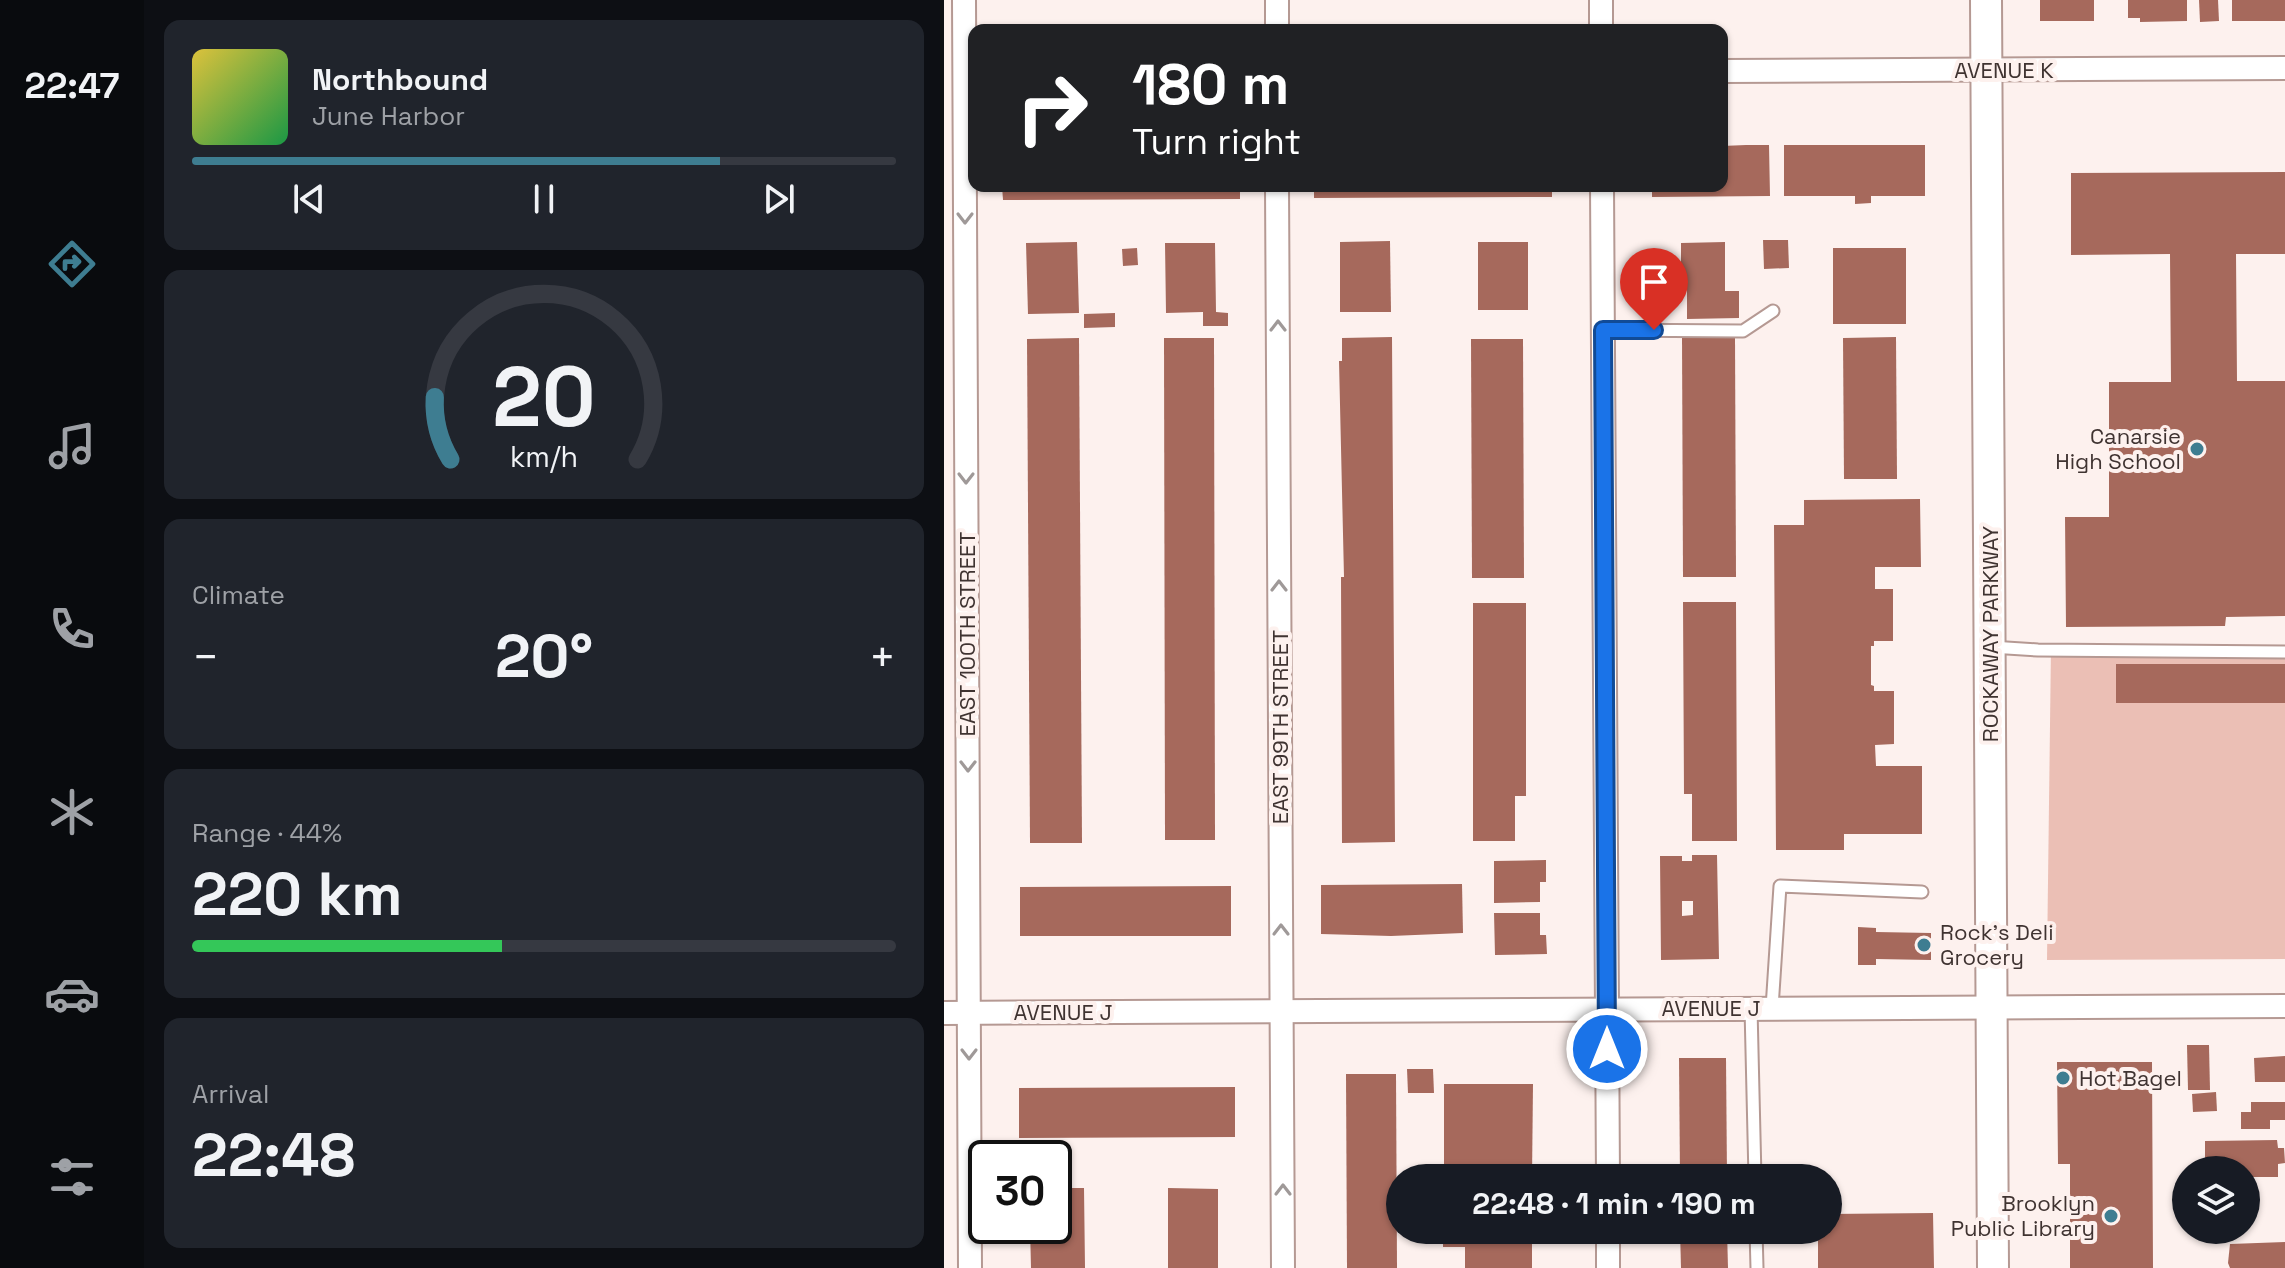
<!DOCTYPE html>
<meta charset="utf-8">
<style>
body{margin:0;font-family:"Space Grotesk",sans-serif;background:#20242c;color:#f1f3f6;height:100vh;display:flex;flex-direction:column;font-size:30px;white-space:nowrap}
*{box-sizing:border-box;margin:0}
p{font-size:26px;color:#9ea1a6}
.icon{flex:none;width:44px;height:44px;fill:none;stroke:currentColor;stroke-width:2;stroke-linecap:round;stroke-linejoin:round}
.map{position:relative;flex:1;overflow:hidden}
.panel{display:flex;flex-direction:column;gap:20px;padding:20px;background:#0d0f14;width:800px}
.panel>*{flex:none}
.top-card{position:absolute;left:24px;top:24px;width:760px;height:168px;border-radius:16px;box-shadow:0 2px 6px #0004;background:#202124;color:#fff;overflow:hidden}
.controls{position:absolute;left:1228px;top:1156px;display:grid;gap:16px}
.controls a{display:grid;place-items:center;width:88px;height:88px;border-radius:50%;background:#171b24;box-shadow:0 2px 6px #0004;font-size:40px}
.speed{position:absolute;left:24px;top:1140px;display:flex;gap:16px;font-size:40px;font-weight:700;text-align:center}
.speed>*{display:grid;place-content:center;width:104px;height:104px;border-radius:50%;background:#171b24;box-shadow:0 2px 6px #0004;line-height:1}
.speed .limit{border:4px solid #111;border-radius:12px;background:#fff;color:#111}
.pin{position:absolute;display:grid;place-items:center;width:68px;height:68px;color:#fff;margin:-82px -34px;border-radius:50% 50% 50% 0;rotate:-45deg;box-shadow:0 0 8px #0007}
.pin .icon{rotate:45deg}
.me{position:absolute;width:88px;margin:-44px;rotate:0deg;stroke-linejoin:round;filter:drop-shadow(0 0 6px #0008)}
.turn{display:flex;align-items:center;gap:28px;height:168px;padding:0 32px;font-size:36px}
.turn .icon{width:104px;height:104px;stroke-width:2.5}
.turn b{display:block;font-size:56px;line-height:68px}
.big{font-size:60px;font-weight:700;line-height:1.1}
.panel .card{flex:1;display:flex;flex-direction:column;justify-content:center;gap:12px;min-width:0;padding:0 28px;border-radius:16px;background:#20242c}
.panel .dial{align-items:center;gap:0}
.dial svg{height:208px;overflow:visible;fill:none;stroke:#363941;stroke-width:7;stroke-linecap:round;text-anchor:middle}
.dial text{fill:#f1f3f6;stroke:none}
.song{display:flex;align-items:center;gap:24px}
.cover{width:96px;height:96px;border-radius:12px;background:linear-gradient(135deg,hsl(50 70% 55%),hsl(140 70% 35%))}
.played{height:8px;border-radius:4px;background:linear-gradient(90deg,#3e7d91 75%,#363941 75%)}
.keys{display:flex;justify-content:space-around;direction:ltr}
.heat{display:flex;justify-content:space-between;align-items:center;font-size:44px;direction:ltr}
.charge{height:12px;border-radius:6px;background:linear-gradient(90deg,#34c759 44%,#363941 0)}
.trip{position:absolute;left:442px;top:1164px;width:456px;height:80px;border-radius:40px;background:#171b24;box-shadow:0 2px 6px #0004;font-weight:700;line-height:80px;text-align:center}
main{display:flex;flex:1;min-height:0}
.tab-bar{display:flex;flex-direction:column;width:144px;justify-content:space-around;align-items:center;background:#090b0e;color:#9ea1a6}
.tab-bar .icon{width:56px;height:56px}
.tab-bar .active{color:#3e7d91}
.tab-bar b{font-size:36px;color:#f1f3f6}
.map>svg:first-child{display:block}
.green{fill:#ebbfb5}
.building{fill:#a6695c;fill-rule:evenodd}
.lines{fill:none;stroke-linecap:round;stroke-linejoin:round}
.lane-casing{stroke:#b59993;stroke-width:15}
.street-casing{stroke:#b59993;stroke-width:26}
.secondary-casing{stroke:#b59993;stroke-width:34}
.lane{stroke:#fff;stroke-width:11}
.street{stroke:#fff;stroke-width:22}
.secondary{stroke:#fff;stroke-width:30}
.oneway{stroke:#9f9998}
.route-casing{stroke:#114b97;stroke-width:20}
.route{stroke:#1a73e8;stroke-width:14}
.poi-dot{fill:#3e7d91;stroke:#fdf1ee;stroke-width:3}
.labels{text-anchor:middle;stroke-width:8;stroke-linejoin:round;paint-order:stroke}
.street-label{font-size:22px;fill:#3f3331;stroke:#fdf1ee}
.poi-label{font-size:22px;fill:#3f3331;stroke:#fdf1ee;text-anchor:end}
</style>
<main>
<nav class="tab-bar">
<b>22:47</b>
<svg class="icon active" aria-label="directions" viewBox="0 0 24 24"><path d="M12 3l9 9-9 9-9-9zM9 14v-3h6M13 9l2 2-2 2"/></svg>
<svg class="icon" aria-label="music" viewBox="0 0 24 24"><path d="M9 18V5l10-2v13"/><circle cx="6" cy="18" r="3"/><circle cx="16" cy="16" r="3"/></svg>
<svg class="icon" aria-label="phone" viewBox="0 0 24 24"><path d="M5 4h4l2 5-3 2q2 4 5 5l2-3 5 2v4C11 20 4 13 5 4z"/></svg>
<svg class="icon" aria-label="climate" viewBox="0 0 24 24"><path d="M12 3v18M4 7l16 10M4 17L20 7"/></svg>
<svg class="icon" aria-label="car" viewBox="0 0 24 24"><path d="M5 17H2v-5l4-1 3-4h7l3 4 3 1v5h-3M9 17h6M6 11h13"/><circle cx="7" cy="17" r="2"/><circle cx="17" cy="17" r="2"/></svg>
<svg class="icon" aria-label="filters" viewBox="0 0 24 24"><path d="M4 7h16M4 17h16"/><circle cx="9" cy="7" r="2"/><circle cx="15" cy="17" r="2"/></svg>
</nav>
<section class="panel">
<div class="card">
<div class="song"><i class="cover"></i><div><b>Northbound</b><p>June Harbor</p></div></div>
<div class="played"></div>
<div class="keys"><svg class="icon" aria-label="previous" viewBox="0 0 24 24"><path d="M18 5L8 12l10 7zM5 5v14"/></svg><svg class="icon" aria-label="pause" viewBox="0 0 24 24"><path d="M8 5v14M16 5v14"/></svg><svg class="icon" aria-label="next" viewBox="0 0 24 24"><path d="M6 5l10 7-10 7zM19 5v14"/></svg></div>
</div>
<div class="card dial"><svg viewBox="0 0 100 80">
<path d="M14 69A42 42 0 1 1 86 69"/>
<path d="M14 69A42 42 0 0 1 8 45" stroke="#3e7d91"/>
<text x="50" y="56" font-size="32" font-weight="700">20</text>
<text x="50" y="72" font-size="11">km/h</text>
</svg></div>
<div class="card"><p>Climate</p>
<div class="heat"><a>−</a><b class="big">20°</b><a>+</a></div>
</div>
<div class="card"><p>Range · 44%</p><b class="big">220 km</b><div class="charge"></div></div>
<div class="card"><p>Arrival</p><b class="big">22:48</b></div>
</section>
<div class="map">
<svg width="1341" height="1268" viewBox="0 0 1341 1268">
<rect width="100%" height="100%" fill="#fdf1ee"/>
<path class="green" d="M 1107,647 L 1341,650 L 1341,959 L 1103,960 Z"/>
<g class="building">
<rect x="1096" y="0" width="54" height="21"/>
<path d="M 1184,0 L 1243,0 L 1243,21 L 1196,22 L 1196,18 L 1184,18 Z"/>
<path d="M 1255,0 L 1274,0 L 1275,21 L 1256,22 Z"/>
<rect x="1288" y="0" width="53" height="21"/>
<path d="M 802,145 L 825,145 L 826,196 L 708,197 L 708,186 L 778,186 L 778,146 Z"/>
<path d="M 840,145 L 981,145 L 981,196 L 927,196 L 927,203 L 911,204 L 911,196 L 840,196 Z"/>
<path d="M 1341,172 L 1341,254 L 1292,254 L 1293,381 L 1341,381 L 1341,616 L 1282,617 L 1281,626 L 1122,627 L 1121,517 L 1165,517 L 1165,382 L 1227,382 L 1226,254 L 1127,255 L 1127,173 Z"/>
<path d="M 58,186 L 296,186 L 296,199 L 59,200 Z"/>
<path d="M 370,186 L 608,186 L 608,197 L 370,198 Z"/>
<path d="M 819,240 L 844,240 L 845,268 L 820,269 Z"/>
<path d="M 446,241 L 447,312 L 396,312 L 396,242 Z"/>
<path d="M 133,242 L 135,313 L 84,314 L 82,243 Z"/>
<rect x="534" y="242" width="50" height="68"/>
<path d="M 781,242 L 781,291 L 795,291 L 795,318 L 743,319 L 743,277 L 737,278 L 737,243 Z"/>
<path d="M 221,243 L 271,243 L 272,312 L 284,313 L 284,326 L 259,326 L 259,312 L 222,313 Z"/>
<path d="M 193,248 L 194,265 L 179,266 L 178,249 Z"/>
<rect x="889" y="248" width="73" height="76"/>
<path d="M 171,313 L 171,327 L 140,328 L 140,314 Z"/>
<path d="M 448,337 L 451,842 L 398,843 L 397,577 L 400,577 L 395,361 L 398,361 L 398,338 Z"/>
<path d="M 738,337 L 791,337 L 792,577 L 739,577 Z"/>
<path d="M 952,337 L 953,479 L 900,479 L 899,338 Z"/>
<path d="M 135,338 L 138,843 L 86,843 L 83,339 Z"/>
<path d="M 220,338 L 270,338 L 271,840 L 221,840 Z"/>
<path d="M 527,339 L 579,339 L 580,578 L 528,578 Z"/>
<path d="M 976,499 L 977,567 L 931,567 L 931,589 L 949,589 L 949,641 L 930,641 L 930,646 L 927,646 L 927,685 L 930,686 L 930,691 L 950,691 L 950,744 L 931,745 L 932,766 L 978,766 L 978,834 L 900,834 L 900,850 L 832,850 L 830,525 L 860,525 L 860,500 Z"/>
<path d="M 739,602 L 792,602 L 793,841 L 748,841 L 748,794 L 740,794 Z"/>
<path d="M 529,603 L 582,603 L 582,796 L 571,796 L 571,841 L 529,841 Z"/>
<rect x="1172" y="664" width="169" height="39"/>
<path d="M 748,855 L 773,855 L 775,959 L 717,960 L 716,856 L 738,856 L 738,861 L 748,861 ZM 738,901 L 749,901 L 749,915 L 738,916 Z"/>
<path d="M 602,860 L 602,882 L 596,882 L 596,902 L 550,903 L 550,861 Z"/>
<path d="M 518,884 L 519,933 L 447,936 L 377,934 L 377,885 Z"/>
<path d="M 287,886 L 287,936 L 76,936 L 76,887 Z"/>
<path d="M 550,913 L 596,913 L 596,935 L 602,935 L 603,954 L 551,955 Z"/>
<path d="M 914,927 L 932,928 L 932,932 L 987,933 L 987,960 L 932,959 L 932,965 L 914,965 Z"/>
<path d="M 1243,1045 L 1265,1045 L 1266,1090 L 1244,1090 Z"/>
<path d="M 1341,1056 L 1341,1082 L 1311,1082 L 1310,1058 Z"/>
<path d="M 735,1058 L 782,1058 L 783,1178 L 736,1178 Z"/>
<path d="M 1113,1062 L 1208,1062 L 1209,1268 L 1126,1268 L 1126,1164 L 1114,1164 Z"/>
<path d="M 463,1069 L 489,1069 L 490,1093 L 464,1093 Z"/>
<path d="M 402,1074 L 452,1074 L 453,1268 L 403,1268 Z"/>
<path d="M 500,1084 L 589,1084 L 588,1178 L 500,1178 Z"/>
<path d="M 291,1087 L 291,1137 L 75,1138 L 75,1088 Z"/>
<path d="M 1272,1092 L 1273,1111 L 1249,1112 L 1248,1094 Z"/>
<path d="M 1307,1102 L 1341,1102 L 1341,1120 L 1326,1120 L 1326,1129 L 1297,1129 L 1297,1112 L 1307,1112 Z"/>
<path d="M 1333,1140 L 1334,1148 L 1340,1148 L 1341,1163 L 1334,1164 L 1334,1177 L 1302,1177 L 1302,1170 L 1261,1170 L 1261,1141 Z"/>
<path d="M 110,1188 L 140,1188 L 141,1268 L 87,1268 L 86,1226 L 110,1226 Z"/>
<path d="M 224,1188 L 274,1189 L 274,1268 L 224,1268 Z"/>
<path d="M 989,1213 L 990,1268 L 874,1268 L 874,1230 L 884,1230 L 884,1214 Z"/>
<path d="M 499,1230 L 588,1230 L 588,1268 L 521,1268 L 521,1247 L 499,1247 Z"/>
<path d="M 736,1230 L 783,1230 L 784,1268 L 737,1268 Z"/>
<path d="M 1341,1242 L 1341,1268 L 1286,1268 L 1284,1263 L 1286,1244 Z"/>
</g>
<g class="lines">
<defs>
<g id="lane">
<path d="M 659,330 L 799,331 L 829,311"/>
<path d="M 1047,647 L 1094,650 L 1341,652"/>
<path d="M 807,1008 L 811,1178"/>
<path d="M 828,1008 L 836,886 L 978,892"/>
<path d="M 812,1230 L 813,1268"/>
</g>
<g id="street">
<path d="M 20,0 L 26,1268"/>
<path d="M 333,0 L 333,30"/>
<path d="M 657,0 L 657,30"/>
<path d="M 778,71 L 1341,68"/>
<path d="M 333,186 L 339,1268"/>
<path d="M 658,186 L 664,1178"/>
<path d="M 0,1013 L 1341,1006"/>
<path d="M 664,1230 L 664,1268"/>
</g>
<path id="secondary" d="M 1042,0 L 1049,1268"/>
</defs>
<use href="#lane" class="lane-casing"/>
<use href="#street" class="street-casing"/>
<use href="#secondary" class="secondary-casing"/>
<use href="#lane" class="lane"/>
<use href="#street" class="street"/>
<use href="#secondary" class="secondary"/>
</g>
<defs><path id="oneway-chevron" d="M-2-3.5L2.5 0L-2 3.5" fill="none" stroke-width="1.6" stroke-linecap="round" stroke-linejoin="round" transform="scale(2)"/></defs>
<g class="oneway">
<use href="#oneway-chevron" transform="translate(21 218) rotate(90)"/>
<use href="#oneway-chevron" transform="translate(334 326) rotate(-90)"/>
<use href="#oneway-chevron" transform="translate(22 478) rotate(90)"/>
<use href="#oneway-chevron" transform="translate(335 586) rotate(-90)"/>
<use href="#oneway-chevron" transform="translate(24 766) rotate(90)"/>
<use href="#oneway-chevron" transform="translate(337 930) rotate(-90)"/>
<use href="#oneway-chevron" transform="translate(25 1054) rotate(90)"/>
<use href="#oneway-chevron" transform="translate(339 1190) rotate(-90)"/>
</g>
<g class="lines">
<defs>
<path id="route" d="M 663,1049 L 659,330 L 710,330"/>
</defs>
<use href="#route" class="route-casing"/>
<use href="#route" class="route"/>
</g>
<g class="poi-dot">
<circle cx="1253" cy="449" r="8"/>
<circle cx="980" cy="945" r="8"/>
<circle cx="1119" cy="1078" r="8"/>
<circle cx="1167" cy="1216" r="8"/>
</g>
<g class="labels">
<g class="street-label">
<text x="1060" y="78">AVENUE K</text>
<text transform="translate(23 634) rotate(-90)" y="8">EAST 100TH STREET</text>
<text transform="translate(1046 634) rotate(-90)" y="8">ROCKAWAY PARKWAY</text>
<text transform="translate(336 727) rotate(-90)" y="8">EAST 99TH STREET</text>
<text x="767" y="1016">AVENUE J</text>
<text x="119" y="1020">AVENUE J</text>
</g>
<g class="poi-label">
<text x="1237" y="444">Canarsie<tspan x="1237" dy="25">High School</tspan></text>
<text x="996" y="940" text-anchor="start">Rock's Deli<tspan x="996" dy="25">Grocery</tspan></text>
<text x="1135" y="1086" text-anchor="start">Hot Bagel</text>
<text x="1151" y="1211">Brooklyn<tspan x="1151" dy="25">Public Library</tspan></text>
</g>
</g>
</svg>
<div class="controls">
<a><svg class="icon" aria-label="layers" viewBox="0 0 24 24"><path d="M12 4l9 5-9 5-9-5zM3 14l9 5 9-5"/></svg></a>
</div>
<div class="speed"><div class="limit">30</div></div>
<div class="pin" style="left:710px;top:330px;background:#d93025"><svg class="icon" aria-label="arrive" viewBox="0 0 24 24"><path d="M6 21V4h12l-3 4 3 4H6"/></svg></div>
<svg class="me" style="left:663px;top:1049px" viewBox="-20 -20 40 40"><circle r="17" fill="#1a73e8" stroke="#fff" stroke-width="3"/><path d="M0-11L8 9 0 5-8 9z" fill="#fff"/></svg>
<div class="trip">22:48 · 1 min · 190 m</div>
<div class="top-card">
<div class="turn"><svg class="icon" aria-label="right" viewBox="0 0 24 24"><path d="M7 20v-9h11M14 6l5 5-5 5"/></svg><div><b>180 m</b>Turn right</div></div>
</div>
</div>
</main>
